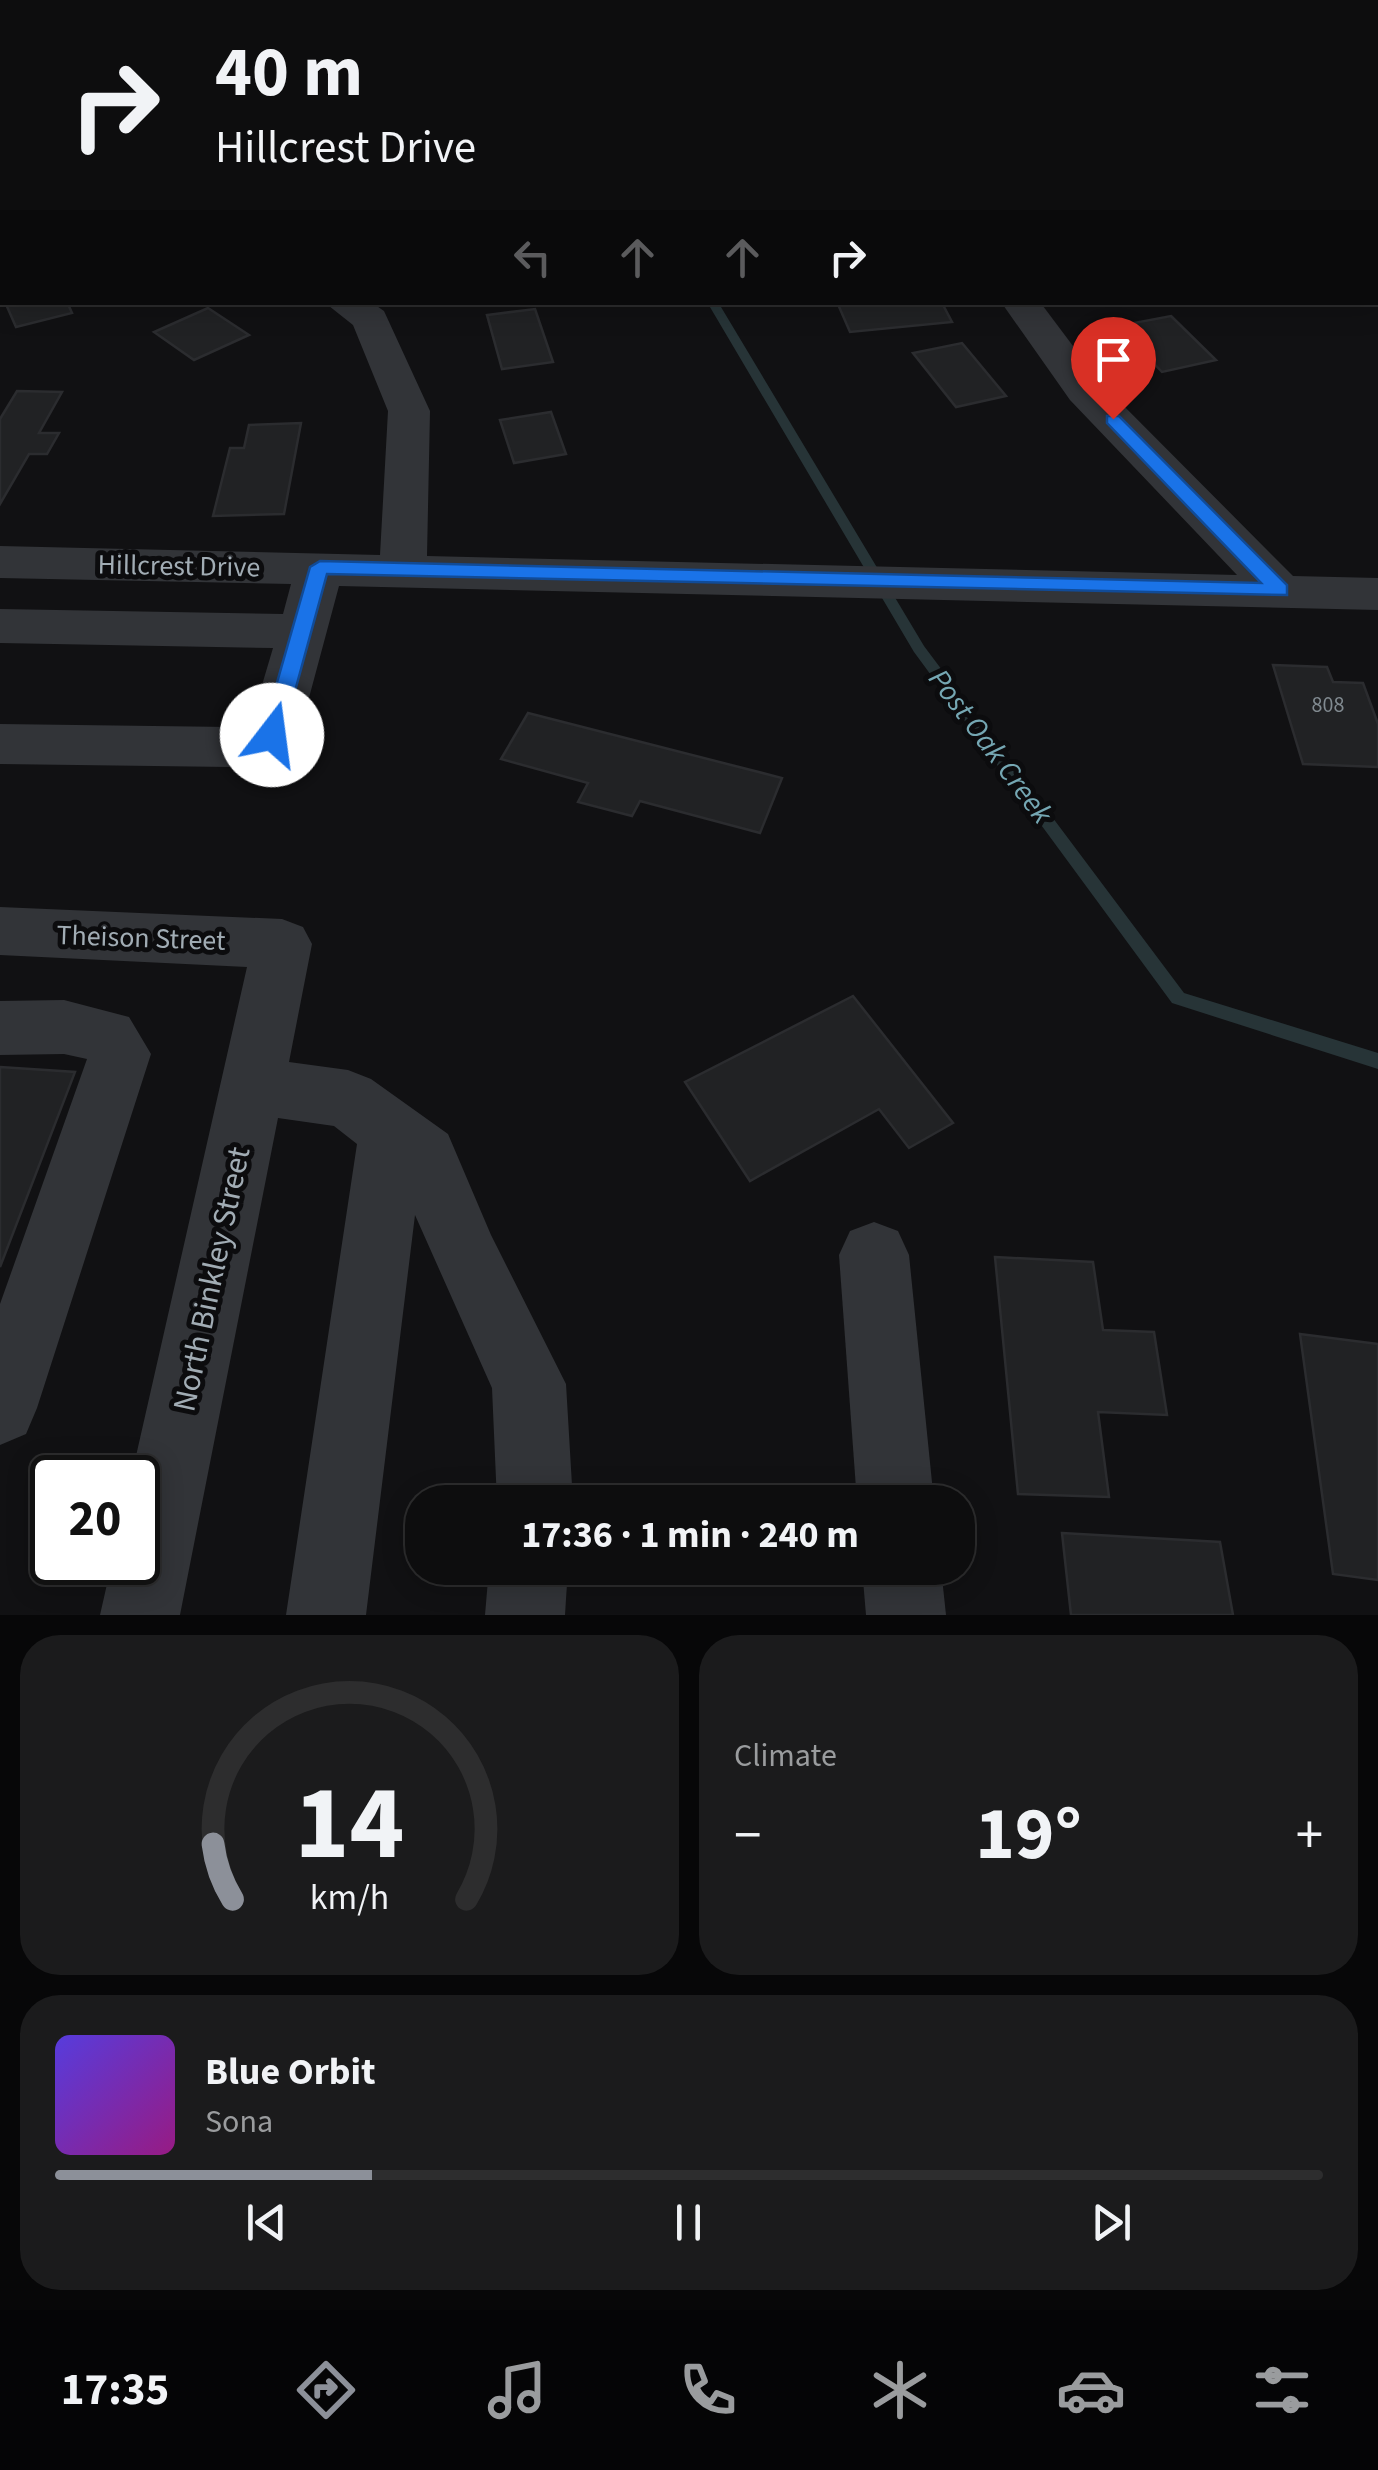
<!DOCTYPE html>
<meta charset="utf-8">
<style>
body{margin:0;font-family:"Source Sans 3",sans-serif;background:#1b1b1c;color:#f1f3f6;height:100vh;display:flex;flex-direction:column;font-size:38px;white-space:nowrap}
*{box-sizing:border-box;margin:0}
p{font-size:32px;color:#9a9c9e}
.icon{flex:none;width:55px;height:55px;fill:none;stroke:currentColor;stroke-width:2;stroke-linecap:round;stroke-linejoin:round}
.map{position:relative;height:1615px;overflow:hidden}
.sheet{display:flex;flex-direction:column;gap:20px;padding:20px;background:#070708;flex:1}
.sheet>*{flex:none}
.guide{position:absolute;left:0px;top:0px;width:1380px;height:305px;box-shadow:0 5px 25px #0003,0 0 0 2px #2d2d2e;background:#0d0d0e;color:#f1f3f6;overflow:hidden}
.speed{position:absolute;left:30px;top:1455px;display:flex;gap:20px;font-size:50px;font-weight:700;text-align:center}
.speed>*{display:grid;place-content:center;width:130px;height:130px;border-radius:50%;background:#0d0d0e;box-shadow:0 5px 25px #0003,0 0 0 2px #2d2d2e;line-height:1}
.speed .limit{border:5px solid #111;border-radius:15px;background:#fff;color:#111}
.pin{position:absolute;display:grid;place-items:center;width:85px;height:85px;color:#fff;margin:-102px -42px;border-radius:50% 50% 50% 0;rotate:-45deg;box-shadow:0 0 10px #0007}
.pin .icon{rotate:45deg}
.me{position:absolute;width:110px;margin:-55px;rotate:15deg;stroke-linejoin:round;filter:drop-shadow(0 0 8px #0008)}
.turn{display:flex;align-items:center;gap:35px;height:210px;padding:0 50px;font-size:45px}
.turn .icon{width:130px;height:130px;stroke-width:2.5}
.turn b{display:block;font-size:70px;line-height:85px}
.lanes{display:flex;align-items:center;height:95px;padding:0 50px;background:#0003;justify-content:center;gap:50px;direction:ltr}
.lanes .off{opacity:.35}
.big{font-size:75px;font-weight:700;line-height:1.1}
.sheet .card{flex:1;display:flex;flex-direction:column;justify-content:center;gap:15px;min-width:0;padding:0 35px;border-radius:40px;background:#1b1b1c}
.sheet .dial{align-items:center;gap:0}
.dial svg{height:260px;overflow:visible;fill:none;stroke:#2d2d2e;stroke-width:7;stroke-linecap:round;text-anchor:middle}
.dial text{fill:#f1f3f6;stroke:none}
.song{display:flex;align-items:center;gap:30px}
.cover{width:120px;height:120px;border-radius:15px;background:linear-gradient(135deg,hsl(250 70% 55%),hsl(310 70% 35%))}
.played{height:10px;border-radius:5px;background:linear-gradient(90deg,#8c9099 25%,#2d2d2e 25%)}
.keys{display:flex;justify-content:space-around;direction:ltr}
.heat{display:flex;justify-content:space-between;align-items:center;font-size:55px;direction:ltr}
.sheet .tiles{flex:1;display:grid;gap:20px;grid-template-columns:1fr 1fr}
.card:last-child{grid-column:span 2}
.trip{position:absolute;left:405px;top:1485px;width:570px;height:100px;border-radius:40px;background:#0d0d0e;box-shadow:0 5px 25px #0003,0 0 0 2px #2d2d2e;font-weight:700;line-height:100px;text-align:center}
.tabs{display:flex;height:160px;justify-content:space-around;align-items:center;background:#050506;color:#9a9c9e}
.tabs .icon{width:70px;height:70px}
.tabs .current{color:#8c9099}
.tabs b{font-size:45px;color:#f1f3f6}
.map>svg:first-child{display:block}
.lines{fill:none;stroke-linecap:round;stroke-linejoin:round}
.stream{fill:#273437;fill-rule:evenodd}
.building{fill:#212224;stroke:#2b2c2f;stroke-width:2.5}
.minor{fill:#323438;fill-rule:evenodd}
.route{fill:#1a73e8;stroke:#114b97;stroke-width:2.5}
.labels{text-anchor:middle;stroke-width:10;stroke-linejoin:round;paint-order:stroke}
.number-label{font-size:22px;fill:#818a90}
.street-label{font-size:28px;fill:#a1acb4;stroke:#0c0c0e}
.water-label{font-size:30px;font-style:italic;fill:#75a7b3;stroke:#0c0c0e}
.near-street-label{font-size:32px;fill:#a1acb4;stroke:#0c0c0e}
</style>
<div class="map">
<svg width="1378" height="1615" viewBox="0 0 1378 1615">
<rect width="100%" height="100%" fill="#111113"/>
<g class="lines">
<g class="stream">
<path d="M 306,0 L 314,0 L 315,2 L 307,2 Z"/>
<path d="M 707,302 L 718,302 L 924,646 L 1184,993 L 1378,1053 L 1378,1069 L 1172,1003 L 914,652 Z"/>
</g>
</g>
<g class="building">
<path d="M 5,302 L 67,302 L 72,313 L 16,327 Z"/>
<path d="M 837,302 L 943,305 L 952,322 L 850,332 Z"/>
<path d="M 208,308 L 249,335 L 194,360 L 154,332 Z"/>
<path d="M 535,309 L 553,362 L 502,369 L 487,315 Z"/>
<path d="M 1171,316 L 1216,360 L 1162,372 L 1118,326 Z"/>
<path d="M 962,343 L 1006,396 L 956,407 L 913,353 Z"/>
<path d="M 17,391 L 62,392 L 39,433 L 59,433 L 47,454 L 29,454 L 0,504 L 0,419 Z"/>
<path d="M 551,412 L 566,454 L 514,463 L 500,420 Z"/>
<path d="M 301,423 L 284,514 L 213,516 L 230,448 L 244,448 L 249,425 Z"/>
<path d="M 1273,665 L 1327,667 L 1333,682 L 1363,683 L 1378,724 L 1378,767 L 1303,764 Z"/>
<path d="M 528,713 L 782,778 L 760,833 L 640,801 L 632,816 L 578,802 L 588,783 L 501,759 Z"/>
<path d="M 853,996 L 953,1123 L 909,1148 L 879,1109 L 750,1181 L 685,1082 Z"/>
<path d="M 0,1067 L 75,1072 L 0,1267 Z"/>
<path d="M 995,1257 L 1093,1262 L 1103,1330 L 1154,1332 L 1167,1415 L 1098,1412 L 1109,1497 L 1018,1494 Z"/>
<path d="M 1300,1334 L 1378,1344 L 1378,1580 L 1333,1574 Z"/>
<path d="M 1062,1533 L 1220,1542 L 1233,1615 L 1071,1615 Z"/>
</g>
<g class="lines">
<g class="minor">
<path d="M 643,0 L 673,0 L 674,2 L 645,2 Z"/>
<rect x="0" y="188" width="2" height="22"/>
<path d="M 324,302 L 371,302 L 384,311 L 430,411 L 427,556 L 1237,575 L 1070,400 L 1001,302 L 1040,302 L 1100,382 L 1293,576 L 1378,578 L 1378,610 L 339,586 L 299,735 L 292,749 L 230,767 L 0,764 L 0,724 L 230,727 L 251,722 L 273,648 L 0,643 L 0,609 L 283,614 L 291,584 L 0,578 L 0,546 L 380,555 L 388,411 L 353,325 Z"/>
<path d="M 0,907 L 282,919 L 303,927 L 312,944 L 289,1062 L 348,1070 L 371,1079 L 448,1134 L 491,1235 L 566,1384 L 573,1502 L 497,1502 L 492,1388 L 415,1215 L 366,1615 L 286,1615 L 357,1144 L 334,1126 L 278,1118 L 180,1615 L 100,1615 L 112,1562 L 138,1562 L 138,1478 L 131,1478 L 247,967 L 0,955 Z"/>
<path d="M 64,1000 L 129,1017 L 151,1054 L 37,1408 L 26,1434 L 0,1445 L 0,1304 L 87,1059 L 64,1054 L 0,1055 L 0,1001 Z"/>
<path d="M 874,1222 L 898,1231 L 909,1255 L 934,1502 L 857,1502 L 839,1255 L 850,1231 Z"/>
<path d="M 489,1568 L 568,1568 L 565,1615 L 485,1615 Z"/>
<path d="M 862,1568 L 941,1568 L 946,1615 L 866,1615 Z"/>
</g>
</g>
<path class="route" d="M 1107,416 L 1119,416 L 1287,585 L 1287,595 L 327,574 L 283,735 L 272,743 L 262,735 L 310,567 L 320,561 L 1261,583 L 1107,423 Z"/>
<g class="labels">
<g class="number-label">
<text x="1328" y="712">808</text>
</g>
<g class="street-label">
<text transform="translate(179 565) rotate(1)" y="10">Hillcrest Drive</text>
<text transform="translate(141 937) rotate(2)" y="10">Theison Street</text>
</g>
<g class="water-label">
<text transform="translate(991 746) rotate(53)" y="10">Post Oak Creek</text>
</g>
<g class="near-street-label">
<text transform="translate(211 1279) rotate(-78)" y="11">North Binkley Street</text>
</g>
</g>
</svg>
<div class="speed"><div class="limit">20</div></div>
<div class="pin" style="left:1113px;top:419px;background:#d93025"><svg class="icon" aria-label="arrive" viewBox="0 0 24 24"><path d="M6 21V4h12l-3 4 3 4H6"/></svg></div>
<svg class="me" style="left:272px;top:735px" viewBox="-20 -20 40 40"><circle r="19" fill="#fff"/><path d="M0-13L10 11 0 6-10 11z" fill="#1a73e8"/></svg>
<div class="trip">17:36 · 1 min · 240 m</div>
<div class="guide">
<div class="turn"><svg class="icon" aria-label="right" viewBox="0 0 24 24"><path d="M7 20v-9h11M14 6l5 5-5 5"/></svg><div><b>40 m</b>Hillcrest Drive</div></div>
<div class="lanes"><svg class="icon off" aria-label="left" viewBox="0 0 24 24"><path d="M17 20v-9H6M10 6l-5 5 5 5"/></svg><svg class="icon off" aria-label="ahead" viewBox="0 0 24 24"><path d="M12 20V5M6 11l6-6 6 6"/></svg><svg class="icon off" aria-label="ahead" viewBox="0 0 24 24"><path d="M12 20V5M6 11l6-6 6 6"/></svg><svg class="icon" aria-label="right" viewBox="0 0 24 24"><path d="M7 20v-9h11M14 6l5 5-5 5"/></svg></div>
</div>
</div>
<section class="sheet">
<div class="tiles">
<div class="card dial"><svg viewBox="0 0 100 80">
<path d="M14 69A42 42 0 1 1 86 69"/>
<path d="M14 69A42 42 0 0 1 8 52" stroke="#8c9099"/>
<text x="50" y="56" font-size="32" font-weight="700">14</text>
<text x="50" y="72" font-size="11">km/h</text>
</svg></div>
<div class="card"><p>Climate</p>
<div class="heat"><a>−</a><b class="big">19°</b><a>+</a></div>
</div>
<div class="card">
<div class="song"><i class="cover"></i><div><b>Blue Orbit</b><p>Sona</p></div></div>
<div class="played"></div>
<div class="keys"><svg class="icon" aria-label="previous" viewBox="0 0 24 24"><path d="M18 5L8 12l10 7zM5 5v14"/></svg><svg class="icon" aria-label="pause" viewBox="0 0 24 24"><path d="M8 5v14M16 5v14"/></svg><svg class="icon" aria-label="next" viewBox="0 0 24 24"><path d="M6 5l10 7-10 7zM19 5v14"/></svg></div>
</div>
</div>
</section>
<nav class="tabs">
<b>17:35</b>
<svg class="icon current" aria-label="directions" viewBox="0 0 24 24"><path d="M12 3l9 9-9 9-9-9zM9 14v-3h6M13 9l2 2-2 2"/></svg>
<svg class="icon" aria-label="music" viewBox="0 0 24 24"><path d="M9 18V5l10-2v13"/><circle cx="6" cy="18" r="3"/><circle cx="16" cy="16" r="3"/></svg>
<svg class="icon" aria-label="phone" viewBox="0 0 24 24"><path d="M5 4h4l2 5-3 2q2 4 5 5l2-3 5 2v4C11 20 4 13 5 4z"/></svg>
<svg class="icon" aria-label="climate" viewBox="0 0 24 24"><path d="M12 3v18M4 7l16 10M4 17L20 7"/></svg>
<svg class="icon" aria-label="car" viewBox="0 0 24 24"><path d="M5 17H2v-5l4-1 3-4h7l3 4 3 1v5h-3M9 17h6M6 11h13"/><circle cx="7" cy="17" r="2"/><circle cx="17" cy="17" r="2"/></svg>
<svg class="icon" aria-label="filters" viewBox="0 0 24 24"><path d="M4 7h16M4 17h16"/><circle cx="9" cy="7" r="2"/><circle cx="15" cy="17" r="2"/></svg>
</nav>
